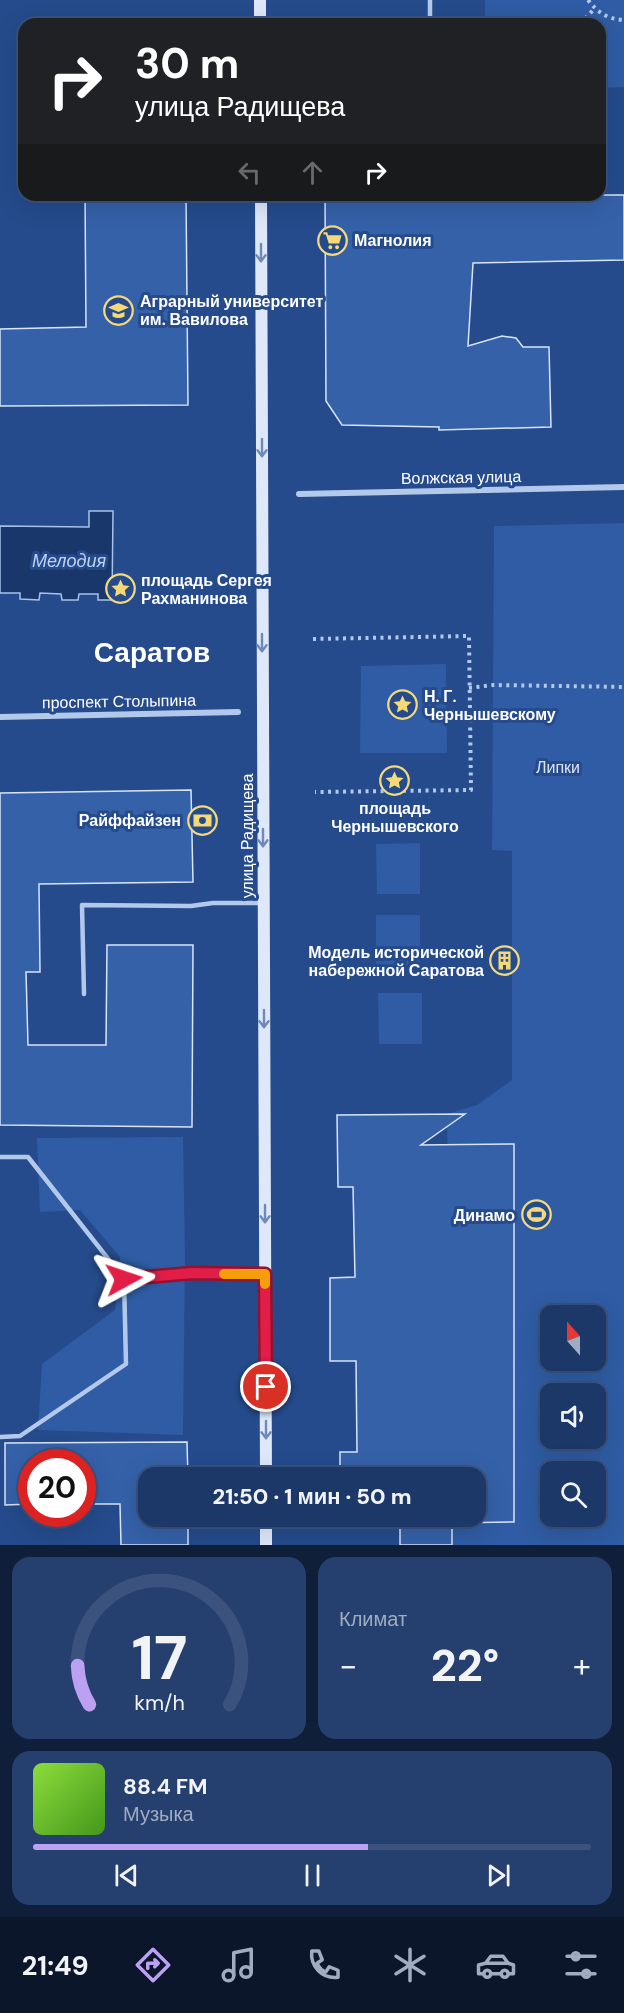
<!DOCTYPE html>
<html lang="ru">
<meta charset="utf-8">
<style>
body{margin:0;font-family:"DM Sans",sans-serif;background:#253f6f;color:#f1f3f6;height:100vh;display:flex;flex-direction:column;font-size:22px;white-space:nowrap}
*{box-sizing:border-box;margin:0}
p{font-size:20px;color:#a0acc0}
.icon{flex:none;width:33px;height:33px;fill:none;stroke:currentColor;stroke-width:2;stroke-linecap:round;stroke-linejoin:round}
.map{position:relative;height:1545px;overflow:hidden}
.panel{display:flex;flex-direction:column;gap:12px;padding:12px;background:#0f1f3a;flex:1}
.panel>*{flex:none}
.guide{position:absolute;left:18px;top:18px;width:588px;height:183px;border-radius:18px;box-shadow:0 6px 24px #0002,0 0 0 2px #3a527d;background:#202124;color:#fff;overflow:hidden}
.needle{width:39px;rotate:339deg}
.tools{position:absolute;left:540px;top:1305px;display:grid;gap:12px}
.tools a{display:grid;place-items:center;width:66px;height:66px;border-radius:12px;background:#1c3869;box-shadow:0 6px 24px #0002,0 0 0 2px #3a527d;font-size:30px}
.speed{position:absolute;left:18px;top:1449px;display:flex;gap:12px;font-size:30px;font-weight:700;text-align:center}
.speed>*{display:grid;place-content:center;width:78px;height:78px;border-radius:50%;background:#1c3869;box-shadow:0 6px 24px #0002,0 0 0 2px #3a527d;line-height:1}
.speed .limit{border:9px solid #d22;background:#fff;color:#111}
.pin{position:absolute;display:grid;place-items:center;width:51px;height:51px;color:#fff;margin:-26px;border:3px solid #fff;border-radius:50%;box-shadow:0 2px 6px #0007}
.me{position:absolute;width:66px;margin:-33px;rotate:85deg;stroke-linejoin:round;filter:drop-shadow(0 0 4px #0008)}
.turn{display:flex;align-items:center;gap:21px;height:126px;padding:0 18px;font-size:27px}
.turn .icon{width:78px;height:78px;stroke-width:2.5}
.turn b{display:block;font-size:42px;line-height:51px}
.lanes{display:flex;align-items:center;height:57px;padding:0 18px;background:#0003;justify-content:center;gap:30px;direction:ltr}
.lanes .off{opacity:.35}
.big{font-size:45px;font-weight:800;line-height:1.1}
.panel .widget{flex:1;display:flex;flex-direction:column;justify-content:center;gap:9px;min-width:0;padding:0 21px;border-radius:18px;background:#253f6f}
.panel .dial{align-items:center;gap:0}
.dial svg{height:156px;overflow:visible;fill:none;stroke:#3a527d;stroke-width:7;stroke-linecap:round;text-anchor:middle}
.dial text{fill:#f1f3f6;stroke:none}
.song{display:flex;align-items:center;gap:18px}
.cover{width:72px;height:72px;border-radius:9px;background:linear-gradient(135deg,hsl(90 70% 55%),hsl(100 70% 35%))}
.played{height:6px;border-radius:3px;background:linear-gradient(90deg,#bca0f2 60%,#3a527d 60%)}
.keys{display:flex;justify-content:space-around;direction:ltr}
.heat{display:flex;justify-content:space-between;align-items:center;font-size:33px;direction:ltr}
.panel .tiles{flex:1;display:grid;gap:12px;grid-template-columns:1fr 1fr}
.widget:last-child{grid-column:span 2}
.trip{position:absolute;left:138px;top:1467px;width:348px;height:60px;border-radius:18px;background:#1c3869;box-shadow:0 6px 24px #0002,0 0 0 2px #3a527d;font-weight:800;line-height:60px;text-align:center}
.dock{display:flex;height:96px;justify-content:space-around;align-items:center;background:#0b162a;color:#a0acc0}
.dock .icon{width:42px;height:42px}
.dock .active{color:#bca0f2}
.dock b{font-size:27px;color:#f1f3f6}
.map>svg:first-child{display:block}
.green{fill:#2f5ca4;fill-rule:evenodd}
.water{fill:#1a376c;stroke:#a8c2eb;stroke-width:1.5}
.building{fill:#3561a9;stroke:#d8e4f8;stroke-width:1.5}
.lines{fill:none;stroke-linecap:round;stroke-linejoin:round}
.path{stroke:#b3c9eb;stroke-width:4;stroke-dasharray:3 4.5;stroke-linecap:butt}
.lane{stroke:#b3c9eb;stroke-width:4.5}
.street{stroke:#b3c9eb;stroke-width:6}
.secondary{stroke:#dee8f9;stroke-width:12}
.oneway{stroke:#6f8ab8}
.route-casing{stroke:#92132f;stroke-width:15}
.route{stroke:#e11d48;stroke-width:10}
.slow{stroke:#f59e0b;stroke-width:10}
.labels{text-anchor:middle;stroke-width:6;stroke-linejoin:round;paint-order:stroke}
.poi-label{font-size:16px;font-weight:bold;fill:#fff;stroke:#254b8c;text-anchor:start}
.street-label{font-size:16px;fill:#fff;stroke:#254b8c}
.park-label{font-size:16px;fill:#d8e4f8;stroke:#254b8c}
.water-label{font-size:18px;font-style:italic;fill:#bfd3f2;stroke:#254b8c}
.town-label{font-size:28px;font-weight:bold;fill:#fff;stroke:#254b8c}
</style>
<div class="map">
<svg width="624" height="1545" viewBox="0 0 624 1545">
<rect width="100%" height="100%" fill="#254b8c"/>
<g class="green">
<path d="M 485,0 L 624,0 L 624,87 L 600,88 L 600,24 L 485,24 Z"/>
<path d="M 624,523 L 624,1545 L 452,1545 L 452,1517 L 476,1516 L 476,1478 L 451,1477 L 447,1114 L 477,1105 L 512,1080 L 512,851 L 492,850 L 494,526 ZM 550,1316 L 596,1316 L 596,1360 L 550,1360 ZM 550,1394 L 596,1394 L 596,1438 L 550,1438 ZM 550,1472 L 596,1472 L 596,1516 L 550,1516 Z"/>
<path d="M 446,664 L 447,753 L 360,753 L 361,666 Z"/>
<path d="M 420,843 L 420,894 L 377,894 L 376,844 Z"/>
<rect x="376" y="915" width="44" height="50"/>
<path d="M 378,993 L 422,993 L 422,1044 L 379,1044 Z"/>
<path d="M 183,1137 L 185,1255 L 183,1435 L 38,1430 L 42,1364 L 115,1310 L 120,1257 L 80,1210 L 40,1212 L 37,1138 Z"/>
</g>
<path class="water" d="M 89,511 L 113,511 L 112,600 L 98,600 L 98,594 L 79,594 L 78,600 L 62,600 L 61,594 L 40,593 L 39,600 L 20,599 L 20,593 L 0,593 L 0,526 L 89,527 Z"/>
<g class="building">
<path d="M 85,195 L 186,195 L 188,405 L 0,406 L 0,329 L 86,327 Z"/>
<path d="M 325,195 L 624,195 L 624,260 L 473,263 L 468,346 L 502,336 L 516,338 L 523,347 L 549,347 L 551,427 L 439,430 L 439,427 L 342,425 L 326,401 Z"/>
<path d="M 191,790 L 193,882 L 39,884 L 40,972 L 26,972 L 28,1045 L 106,1045 L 107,945 L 193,945 L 192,1127 L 0,1125 L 0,793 Z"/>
<path d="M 465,1114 L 421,1145 L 514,1144 L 514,1522 L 452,1523 L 452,1545 L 400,1545 L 400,1527 L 341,1528 L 341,1516 L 476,1516 L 476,1478 L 340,1478 L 340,1452 L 357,1452 L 356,1361 L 330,1361 L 330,1278 L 355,1277 L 353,1187 L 338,1187 L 337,1115 Z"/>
<path d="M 187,1442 L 188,1478 L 148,1478 L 148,1516 L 188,1516 L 188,1545 L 121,1545 L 120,1504 L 82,1504 L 82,1462 L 32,1462 L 32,1504 L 5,1505 L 5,1443 Z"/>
</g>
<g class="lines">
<g class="path">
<path d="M 588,0 C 598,13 608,19 624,20"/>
<path d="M 580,24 L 595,8"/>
<path d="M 313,639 L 469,636 L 471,790 L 315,792"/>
<path d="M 469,688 L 493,685 L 624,687"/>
</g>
<g class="lane">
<path d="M 430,24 L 430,0"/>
<path d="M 84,994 L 82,905 L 191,906 L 213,903 L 264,903"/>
<path d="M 0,1157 L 28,1157 L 124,1279 L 126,1364 L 20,1436 L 0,1437"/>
<path d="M 124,1279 L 192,1273 L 263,1274"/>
</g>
<g class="street">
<path d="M 299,494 L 624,487"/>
<path d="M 0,717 L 238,712"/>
</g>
<g class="secondary">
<path d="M 260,0 L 260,24"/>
<path d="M 261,195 L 266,1478"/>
<path d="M 266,1516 L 266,1545"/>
</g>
</g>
<defs><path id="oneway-shaft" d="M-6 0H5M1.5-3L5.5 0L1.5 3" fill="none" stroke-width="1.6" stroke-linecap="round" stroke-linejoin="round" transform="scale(1.5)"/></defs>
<g class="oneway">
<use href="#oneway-shaft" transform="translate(261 253) rotate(90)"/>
<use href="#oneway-shaft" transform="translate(262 448) rotate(90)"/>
<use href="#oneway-shaft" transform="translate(262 643) rotate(90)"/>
<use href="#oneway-shaft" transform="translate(263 838) rotate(90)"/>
<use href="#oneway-shaft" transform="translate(264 1019) rotate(90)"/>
<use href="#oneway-shaft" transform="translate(265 1214) rotate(90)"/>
<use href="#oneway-shaft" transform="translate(266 1430) rotate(90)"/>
</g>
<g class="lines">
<defs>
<path id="route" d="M 124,1279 L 192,1273 L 265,1274 L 266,1387"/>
</defs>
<use href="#route" class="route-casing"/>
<use href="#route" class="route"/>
<path class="slow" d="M 224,1274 L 265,1274 L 265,1284"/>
</g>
<defs>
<symbol id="supermarket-ring" viewBox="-11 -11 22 22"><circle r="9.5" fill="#254b8c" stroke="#f5d977" stroke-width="1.5"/><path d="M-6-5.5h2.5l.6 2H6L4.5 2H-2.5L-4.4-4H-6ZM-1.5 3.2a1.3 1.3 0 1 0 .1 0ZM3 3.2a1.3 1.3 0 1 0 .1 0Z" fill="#f5d977"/></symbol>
<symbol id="university-ring" viewBox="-11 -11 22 22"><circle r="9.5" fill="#254b8c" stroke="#f5d977" stroke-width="1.5"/><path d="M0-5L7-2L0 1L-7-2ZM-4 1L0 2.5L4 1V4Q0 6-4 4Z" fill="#f5d977"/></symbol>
<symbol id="sight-ring" viewBox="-11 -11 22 22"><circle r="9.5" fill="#254b8c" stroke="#f5d977" stroke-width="1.5"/><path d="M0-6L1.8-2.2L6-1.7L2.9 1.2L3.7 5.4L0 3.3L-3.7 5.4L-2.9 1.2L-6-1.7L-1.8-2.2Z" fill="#f5d977"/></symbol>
<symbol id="bank-ring" viewBox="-11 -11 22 22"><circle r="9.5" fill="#254b8c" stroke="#f5d977" stroke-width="1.5"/><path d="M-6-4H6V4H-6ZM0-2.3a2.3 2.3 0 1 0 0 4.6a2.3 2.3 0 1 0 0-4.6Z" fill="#f5d977"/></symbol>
<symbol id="building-ring" viewBox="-11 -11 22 22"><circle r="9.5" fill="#254b8c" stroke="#f5d977" stroke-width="1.5"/><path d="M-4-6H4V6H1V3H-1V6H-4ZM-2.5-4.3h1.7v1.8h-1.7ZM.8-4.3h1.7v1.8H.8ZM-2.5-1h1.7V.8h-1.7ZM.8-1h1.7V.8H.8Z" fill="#f5d977"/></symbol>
<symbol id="stadium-ring" viewBox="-11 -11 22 22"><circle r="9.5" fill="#254b8c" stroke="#f5d977" stroke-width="1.5"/><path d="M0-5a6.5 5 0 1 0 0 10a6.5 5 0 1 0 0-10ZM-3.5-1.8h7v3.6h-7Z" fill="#f5d977"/></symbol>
</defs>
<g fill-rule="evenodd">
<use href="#supermarket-ring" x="316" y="224" width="33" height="33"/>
<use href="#university-ring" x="102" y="294" width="33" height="33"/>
<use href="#sight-ring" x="104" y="572" width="33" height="33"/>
<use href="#sight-ring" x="386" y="688" width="33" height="33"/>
<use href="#sight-ring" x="378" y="764" width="33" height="33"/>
<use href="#bank-ring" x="186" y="804" width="33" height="33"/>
<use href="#building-ring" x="488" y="944" width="33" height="33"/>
<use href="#stadium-ring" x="520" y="1198" width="33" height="33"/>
</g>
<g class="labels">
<g class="poi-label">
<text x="354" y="246">Магнолия</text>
<text x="140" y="307">Аграрный университет<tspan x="140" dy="18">им. Вавилова</tspan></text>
<text x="141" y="586">площадь Сергея<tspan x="141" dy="18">Рахманинова</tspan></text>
<text x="424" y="702">Н. Г.<tspan x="424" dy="18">Чернышевскому</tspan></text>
<text x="395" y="814" text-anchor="middle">площадь<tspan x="395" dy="18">Чернышевского</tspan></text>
<text x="181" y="826" text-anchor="end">Райффайзен</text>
<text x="484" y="958" text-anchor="end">Модель исторической<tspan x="484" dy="18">набережной Саратова</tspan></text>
<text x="515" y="1221" text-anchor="end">Динамо</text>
</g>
<g class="street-label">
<text transform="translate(461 477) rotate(-1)" y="6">Волжская улица</text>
<text transform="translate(119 701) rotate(-1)" y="6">проспект Столыпина</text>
<text transform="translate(247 836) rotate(-90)" y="6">улица Радищева</text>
</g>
<g class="park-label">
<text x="558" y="773">Липки</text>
</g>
<g class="water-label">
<text x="69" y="567">Мелодия</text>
</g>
<g class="town-label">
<text x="152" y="662">Саратов</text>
</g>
</g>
</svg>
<div class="tools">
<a><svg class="needle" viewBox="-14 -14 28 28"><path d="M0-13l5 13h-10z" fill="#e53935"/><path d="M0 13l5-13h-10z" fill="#a0acc0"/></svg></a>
<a><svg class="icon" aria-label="sound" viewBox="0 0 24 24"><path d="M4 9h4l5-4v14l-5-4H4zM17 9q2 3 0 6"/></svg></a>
<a><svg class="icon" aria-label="search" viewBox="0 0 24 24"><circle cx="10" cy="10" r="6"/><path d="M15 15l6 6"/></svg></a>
</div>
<div class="speed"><div class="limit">20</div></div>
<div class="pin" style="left:266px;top:1387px;background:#d93025"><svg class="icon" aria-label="arrive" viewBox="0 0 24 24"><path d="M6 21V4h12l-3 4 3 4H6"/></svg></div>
<svg class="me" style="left:124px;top:1279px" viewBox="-20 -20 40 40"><path d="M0-17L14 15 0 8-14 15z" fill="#e11d48" stroke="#fff" stroke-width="4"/></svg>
<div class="trip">21:50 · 1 мин · 50 m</div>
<div class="guide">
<div class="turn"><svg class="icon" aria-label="right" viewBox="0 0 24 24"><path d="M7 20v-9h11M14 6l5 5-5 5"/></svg><div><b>30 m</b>улица Радищева</div></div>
<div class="lanes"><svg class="icon off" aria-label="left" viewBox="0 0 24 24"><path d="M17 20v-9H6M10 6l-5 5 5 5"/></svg><svg class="icon off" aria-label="ahead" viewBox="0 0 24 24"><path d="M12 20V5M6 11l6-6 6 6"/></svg><svg class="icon" aria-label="right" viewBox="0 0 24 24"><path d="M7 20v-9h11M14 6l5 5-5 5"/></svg></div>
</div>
</div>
<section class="panel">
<div class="tiles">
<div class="widget dial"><svg viewBox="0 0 100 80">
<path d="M14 69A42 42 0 1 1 86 69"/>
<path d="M14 69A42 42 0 0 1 8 49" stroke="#bca0f2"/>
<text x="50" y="56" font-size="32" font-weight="700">17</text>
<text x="50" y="72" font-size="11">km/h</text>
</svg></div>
<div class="widget"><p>Климат</p>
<div class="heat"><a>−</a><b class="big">22°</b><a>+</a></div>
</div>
<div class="widget">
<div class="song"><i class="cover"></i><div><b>88.4 FM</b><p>Музыка</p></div></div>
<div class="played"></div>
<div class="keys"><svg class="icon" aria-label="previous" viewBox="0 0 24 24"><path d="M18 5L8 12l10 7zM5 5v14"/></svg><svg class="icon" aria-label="pause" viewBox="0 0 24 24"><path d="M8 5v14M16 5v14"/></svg><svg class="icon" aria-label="next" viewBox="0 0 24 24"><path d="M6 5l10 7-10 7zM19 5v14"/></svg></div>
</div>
</div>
</section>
<nav class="dock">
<b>21:49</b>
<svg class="icon active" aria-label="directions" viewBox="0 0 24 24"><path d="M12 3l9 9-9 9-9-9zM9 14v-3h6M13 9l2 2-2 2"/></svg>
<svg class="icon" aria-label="music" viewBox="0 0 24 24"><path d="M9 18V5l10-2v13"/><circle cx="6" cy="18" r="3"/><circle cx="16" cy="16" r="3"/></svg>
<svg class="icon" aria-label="phone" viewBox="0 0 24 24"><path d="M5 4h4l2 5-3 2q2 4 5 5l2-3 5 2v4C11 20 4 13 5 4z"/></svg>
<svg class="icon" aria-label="climate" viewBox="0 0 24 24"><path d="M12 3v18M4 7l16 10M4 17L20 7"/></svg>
<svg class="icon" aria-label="car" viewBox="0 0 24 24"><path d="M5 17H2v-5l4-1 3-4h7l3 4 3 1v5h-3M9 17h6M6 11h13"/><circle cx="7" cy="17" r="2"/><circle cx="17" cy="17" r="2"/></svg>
<svg class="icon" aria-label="filters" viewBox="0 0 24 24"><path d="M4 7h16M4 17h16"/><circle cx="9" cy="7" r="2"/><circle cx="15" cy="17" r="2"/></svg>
</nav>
